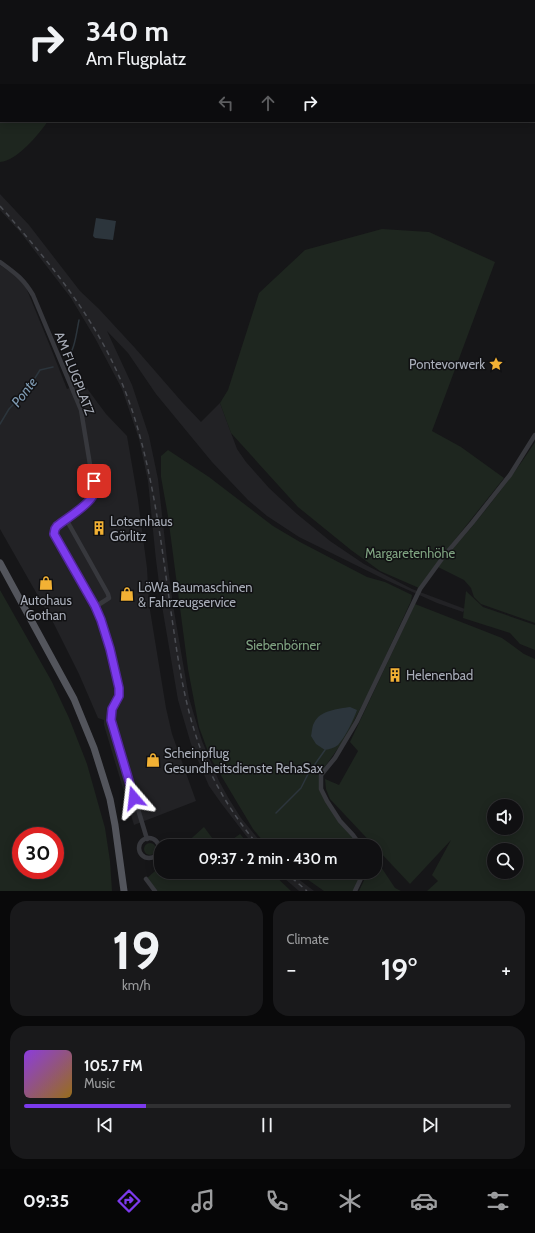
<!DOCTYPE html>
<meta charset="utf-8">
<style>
body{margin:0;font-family:Cabin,sans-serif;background:#19191b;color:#f1f3f6;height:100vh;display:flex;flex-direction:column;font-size:15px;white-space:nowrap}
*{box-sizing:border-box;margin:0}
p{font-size:13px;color:#9c9d9f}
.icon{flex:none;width:22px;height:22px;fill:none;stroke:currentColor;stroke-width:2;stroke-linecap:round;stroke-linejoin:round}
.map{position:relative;height:891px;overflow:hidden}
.side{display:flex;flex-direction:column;gap:10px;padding:10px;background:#09090a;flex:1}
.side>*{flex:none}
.guide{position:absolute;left:0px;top:0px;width:535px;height:122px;box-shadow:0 2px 10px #0003,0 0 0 1px #303032;background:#101012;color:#f1f3f6;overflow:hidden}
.tools{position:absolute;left:487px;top:799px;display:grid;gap:8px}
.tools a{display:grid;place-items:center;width:36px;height:36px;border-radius:50%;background:#101012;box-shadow:0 2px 10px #0003,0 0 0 1px #303032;font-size:20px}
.speed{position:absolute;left:12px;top:827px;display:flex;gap:8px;font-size:20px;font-weight:700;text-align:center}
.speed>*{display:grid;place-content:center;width:52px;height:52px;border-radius:50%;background:#101012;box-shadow:0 2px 10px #0003,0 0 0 1px #303032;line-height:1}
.speed .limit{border:6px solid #d22;background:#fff;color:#111}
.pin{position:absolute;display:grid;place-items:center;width:34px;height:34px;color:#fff;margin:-17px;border-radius:8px;box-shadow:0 2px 6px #0006}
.me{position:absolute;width:44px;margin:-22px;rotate:343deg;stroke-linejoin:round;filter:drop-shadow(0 0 3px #0008)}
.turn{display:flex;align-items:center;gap:14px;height:84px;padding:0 20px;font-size:18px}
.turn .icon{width:52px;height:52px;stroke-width:2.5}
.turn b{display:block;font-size:28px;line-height:34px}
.lanes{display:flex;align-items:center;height:38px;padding:0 20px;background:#0003;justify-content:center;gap:20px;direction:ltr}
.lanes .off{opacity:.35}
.big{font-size:30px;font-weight:600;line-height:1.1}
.side .card{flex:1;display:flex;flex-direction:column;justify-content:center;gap:6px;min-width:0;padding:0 14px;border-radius:16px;background:#19191b}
.side .dial{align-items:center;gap:0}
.dial b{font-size:52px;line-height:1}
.song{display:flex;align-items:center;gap:12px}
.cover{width:48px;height:48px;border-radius:6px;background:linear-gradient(135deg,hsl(270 70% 55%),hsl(40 70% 35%))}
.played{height:4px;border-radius:2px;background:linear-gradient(90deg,#7c3aed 25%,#303032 25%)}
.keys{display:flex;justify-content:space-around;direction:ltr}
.heat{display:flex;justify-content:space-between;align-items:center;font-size:22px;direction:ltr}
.side .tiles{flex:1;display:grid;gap:10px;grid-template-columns:1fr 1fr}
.card:last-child{grid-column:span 2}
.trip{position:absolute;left:154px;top:839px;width:228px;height:40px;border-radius:16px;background:#101012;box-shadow:0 2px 10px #0003,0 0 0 1px #303032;font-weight:600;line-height:40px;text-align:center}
.tab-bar{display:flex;height:64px;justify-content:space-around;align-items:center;background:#060607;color:#9c9d9f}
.tab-bar .icon{width:28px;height:28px}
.tab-bar .selected{color:#7c3aed}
.tab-bar b{font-size:18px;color:#f1f3f6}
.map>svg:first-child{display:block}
.built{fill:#222225}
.green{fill:#1e261f;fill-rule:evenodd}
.water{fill:#2c353c}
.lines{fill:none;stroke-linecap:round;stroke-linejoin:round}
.stream{stroke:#2c353c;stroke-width:1.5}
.street{stroke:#37383d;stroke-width:4.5}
.primary{stroke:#53555c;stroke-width:7}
.rail{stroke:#4a4c52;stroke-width:1.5;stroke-dasharray:5 4;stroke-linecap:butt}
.route-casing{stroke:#51269a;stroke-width:10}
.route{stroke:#7c3aed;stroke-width:7}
.labels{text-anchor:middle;stroke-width:3;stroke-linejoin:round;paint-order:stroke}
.poi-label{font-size:13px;fill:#a8adb8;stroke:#111113;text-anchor:start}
.street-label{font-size:13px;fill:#a8adb8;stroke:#111113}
.park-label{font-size:13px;fill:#7fa381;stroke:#111113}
.water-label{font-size:14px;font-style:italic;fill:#7f9bb3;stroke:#111113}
</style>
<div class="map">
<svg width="535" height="891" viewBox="0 0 535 891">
<rect width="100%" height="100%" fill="#161618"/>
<g class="built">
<path d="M 0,194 L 29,225 L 80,291 L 99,309 L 135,348 L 182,402 L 201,422 L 220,403 L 237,449 L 246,462 L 269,488 L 297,514 L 330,541 L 364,564 L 412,589 L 465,609 L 463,612 L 437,603 L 386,580 L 299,537 L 267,516 L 248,500 L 212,462 L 156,394 L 128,353 L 107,331 L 132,385 L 149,436 L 158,479 L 167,559 L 173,605 L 189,698 L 202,741 L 219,781 L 229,799 L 241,818 L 264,846 L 254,846 L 221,803 L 209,786 L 191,744 L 178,700 L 162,606 L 156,560 L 148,481 L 139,439 L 122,389 L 95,338 L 71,298 L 21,233 L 0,210 Z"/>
<path d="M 0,265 L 16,276 L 25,285 L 50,346 L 67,389 L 83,383 L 106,414 L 127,436 L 138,500 L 147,568 L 149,604 L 166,708 L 172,734 L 196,801 L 134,825 L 104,725 L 104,720 L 98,718 L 79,674 L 54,624 L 0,529 Z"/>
<path d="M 277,872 L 289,872 L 314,891 L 299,891 Z"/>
</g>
<g class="green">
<path d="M 86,0 L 225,0 L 224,1 L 85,1 Z"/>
<path d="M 227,0 L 422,0 L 420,1 L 226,1 Z"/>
<path d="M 0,51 L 1,51 L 1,121 L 48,121 C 39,134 17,161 0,162 Z"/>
<path d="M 382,229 L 429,232 L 495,262 L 432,431 L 461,447 L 504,478 L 442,556 L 419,588 L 380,571 L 351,550 L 298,507 L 231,433 L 220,403 L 228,390 L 259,293 L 305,250 Z"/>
<path d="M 535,442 L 535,623 L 481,604 L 474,597 L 471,588 L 464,580 L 438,567 C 447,554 459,542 470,529 C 493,501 515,473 535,442 Z"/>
<path d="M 168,450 L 209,477 L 273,526 L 300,542 L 367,577 L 385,582 L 412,595 L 411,601 L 369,692 L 344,740 L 319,775 L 320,791 L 360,846 L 267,846 L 253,829 L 210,757 L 199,727 L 188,669 L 168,516 L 161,477 L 161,456 Z"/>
<path d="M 0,590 L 52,682 L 69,718 L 87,764 L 105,828 L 110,861 L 112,891 L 0,891 ZM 21,836 L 55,836 L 55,870 L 21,870 Z"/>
<path d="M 466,591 L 483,607 L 535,625 L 535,650 L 520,644 L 510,633 L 463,618 Z"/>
<path d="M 415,604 L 502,638 L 524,654 L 535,659 L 535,891 L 427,891 L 438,881 L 432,875 L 451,840 L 410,884 L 330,799 L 326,789 L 325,779 L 339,785 L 358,751 L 350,742 ZM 494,806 L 516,806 L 516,828 L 494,828 ZM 494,850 L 516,850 L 516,872 L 494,872 Z"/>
<path d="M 204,827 L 218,846 L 183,846 Z"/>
<path d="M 240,834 L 250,846 L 223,846 Z"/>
<circle cx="150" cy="849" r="6"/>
<path d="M 375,852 L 381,859 L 379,864 L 395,888 L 401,891 L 359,891 L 368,872 L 375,872 Z"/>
<path d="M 161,866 L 161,872 L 271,872 L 291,891 L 157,891 L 147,878 Z"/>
<path d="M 297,872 L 364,872 L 354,891 L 324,891 Z"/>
</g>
<g class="water">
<path d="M 96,218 L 116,221 L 113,240 L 95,238 L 93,236 Z"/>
<path d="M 350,707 L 357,710 C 353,721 346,736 338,745 C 334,748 330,749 325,750 L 316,744 L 311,736 C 312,732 312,726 314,723 C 320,710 338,709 350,707 Z"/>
</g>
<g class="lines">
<g class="stream">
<path d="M 65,363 C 75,350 76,335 79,320"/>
<path d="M 0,424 L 9,409 L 28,389 L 40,370 L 53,367"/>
<path d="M 276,813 L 301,788 L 308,774 L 325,750"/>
</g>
<g class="street">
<path d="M 19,1 L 20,0"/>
<path d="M 425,1 L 427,0"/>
<path d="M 0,37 L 1,35"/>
<path d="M 0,47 L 1,47"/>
<path d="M 0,262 C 15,273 23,278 33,295 L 81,410 L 94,489 C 89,506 71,515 57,525 L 55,529 L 54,534 L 95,607 L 101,620 L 110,649 L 119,688 L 119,696 L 112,709 L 111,720 L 147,839"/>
<path d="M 66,519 L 108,594 L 109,598 L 95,607"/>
<circle cx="149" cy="848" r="10"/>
<path d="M 361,846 L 353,835 L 340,821 L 327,801 L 321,789 L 321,775 L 335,758 L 357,721 L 420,589 L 444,556 L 472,523 L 510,475 L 535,435"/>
<path d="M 146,879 L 155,891"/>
<path d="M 355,891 L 364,872"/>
</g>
<path class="primary" d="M 0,563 L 74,699 L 94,748 L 110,799 L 115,825 L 124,891"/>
<g class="rail">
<path d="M 0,206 C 57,271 107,331 134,416 C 156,486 163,560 174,632 C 179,667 185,702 196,736 C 209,776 231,814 259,846"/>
<path d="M 285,872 L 307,891"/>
</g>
</g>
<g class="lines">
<defs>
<path id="route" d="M 94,481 C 94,486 95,491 92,497 C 86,507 67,518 57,526 L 55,529 L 54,534 L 95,606 L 101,620 L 110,649 L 119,688 L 119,696 L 112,709 L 111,720 L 134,798"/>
</defs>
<use href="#route" class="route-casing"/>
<use href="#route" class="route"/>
</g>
<defs>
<symbol id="sight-bare" viewBox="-9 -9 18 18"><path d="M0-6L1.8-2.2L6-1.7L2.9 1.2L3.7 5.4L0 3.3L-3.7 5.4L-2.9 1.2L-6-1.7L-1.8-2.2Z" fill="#f2b134" stroke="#111113" stroke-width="2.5" paint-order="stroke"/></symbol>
<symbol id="building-bare" viewBox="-9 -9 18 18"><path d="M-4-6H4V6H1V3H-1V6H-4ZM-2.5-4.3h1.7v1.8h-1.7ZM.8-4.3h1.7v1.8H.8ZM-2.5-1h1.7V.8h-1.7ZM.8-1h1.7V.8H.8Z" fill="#f2b134" stroke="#111113" stroke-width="2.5" paint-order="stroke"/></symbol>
<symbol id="shop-bare" viewBox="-9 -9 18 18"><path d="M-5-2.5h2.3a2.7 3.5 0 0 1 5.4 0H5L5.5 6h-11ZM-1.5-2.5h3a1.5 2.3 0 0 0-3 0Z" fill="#f2b134" stroke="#111113" stroke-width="2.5" paint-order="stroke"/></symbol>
</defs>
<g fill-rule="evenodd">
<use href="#sight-bare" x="486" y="354" width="20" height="20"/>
<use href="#building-bare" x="89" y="518" width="20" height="20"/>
<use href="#shop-bare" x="36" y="573" width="20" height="20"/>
<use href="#shop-bare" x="117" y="584" width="20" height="20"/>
<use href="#building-bare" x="385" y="665" width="20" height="20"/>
<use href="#shop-bare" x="143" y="750" width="20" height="20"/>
</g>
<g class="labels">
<g class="poi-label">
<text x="485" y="369" text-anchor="end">Pontevorwerk</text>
<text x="110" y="526">Lotsenhaus<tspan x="110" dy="15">Görlitz</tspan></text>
<text x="138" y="592">LöWa Baumaschinen<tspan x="138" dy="15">&amp; Fahrzeugservice</tspan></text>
<text x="46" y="605" text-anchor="middle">Autohaus<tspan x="46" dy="15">Gothan</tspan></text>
<text x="406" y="680">Helenenbad</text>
<text x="164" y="758">Scheinpflug<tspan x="164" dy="15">Gesundheitsdienste RehaSax</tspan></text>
</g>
<g class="street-label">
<text transform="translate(75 373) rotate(69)" y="5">AM FLUGPLATZ</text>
</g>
<g class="park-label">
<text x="410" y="558">Margaretenhöhe</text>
<text x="283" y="650">Siebenbörner</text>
</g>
<g class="water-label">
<text transform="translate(24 392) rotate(-53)" y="5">Ponte</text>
</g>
</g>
</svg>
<div class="tools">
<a><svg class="icon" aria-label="sound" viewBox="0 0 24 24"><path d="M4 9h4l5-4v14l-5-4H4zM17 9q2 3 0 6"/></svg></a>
<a><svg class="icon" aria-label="search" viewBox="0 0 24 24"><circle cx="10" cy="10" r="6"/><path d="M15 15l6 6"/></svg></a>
</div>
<div class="speed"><div class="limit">30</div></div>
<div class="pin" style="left:94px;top:481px;background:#d93025"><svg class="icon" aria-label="arrive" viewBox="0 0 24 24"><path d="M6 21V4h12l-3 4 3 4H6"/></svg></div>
<svg class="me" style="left:134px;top:798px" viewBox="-20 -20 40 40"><path d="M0-17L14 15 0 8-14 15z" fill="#7c3aed" stroke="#fff" stroke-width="4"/></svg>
<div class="trip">09:37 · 2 min · 430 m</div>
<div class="guide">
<div class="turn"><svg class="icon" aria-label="right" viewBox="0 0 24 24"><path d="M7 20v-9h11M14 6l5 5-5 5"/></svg><div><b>340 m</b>Am Flugplatz</div></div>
<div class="lanes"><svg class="icon off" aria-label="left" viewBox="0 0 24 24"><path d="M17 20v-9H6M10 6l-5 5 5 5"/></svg><svg class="icon off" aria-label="ahead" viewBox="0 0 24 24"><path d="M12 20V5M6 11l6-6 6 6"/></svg><svg class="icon" aria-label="right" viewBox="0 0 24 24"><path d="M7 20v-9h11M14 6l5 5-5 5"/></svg></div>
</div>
</div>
<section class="side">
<div class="tiles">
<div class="card dial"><b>19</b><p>km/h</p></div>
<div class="card"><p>Climate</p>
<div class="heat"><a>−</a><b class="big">19°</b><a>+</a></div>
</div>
<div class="card">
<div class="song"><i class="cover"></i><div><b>105.7 FM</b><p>Music</p></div></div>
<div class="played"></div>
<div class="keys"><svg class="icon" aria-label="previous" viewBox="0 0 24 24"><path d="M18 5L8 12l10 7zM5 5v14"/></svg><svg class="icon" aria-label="pause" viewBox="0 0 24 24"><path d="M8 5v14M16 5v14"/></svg><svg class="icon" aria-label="next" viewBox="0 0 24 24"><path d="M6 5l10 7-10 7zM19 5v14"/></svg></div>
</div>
</div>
</section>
<nav class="tab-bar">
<b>09:35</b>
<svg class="icon selected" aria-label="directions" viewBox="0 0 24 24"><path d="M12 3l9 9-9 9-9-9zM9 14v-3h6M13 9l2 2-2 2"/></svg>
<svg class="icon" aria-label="music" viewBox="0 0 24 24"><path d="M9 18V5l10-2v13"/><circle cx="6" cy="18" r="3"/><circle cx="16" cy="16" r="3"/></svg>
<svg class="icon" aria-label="phone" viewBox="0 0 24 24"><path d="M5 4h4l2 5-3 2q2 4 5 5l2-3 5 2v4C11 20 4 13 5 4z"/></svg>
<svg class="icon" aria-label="climate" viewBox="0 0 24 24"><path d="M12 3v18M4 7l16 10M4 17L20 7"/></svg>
<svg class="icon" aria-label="car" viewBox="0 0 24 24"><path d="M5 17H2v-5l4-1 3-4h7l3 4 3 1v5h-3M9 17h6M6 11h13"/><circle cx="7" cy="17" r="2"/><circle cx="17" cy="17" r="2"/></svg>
<svg class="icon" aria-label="filters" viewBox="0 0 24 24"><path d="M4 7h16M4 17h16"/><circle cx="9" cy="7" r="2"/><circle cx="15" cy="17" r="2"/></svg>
</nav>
